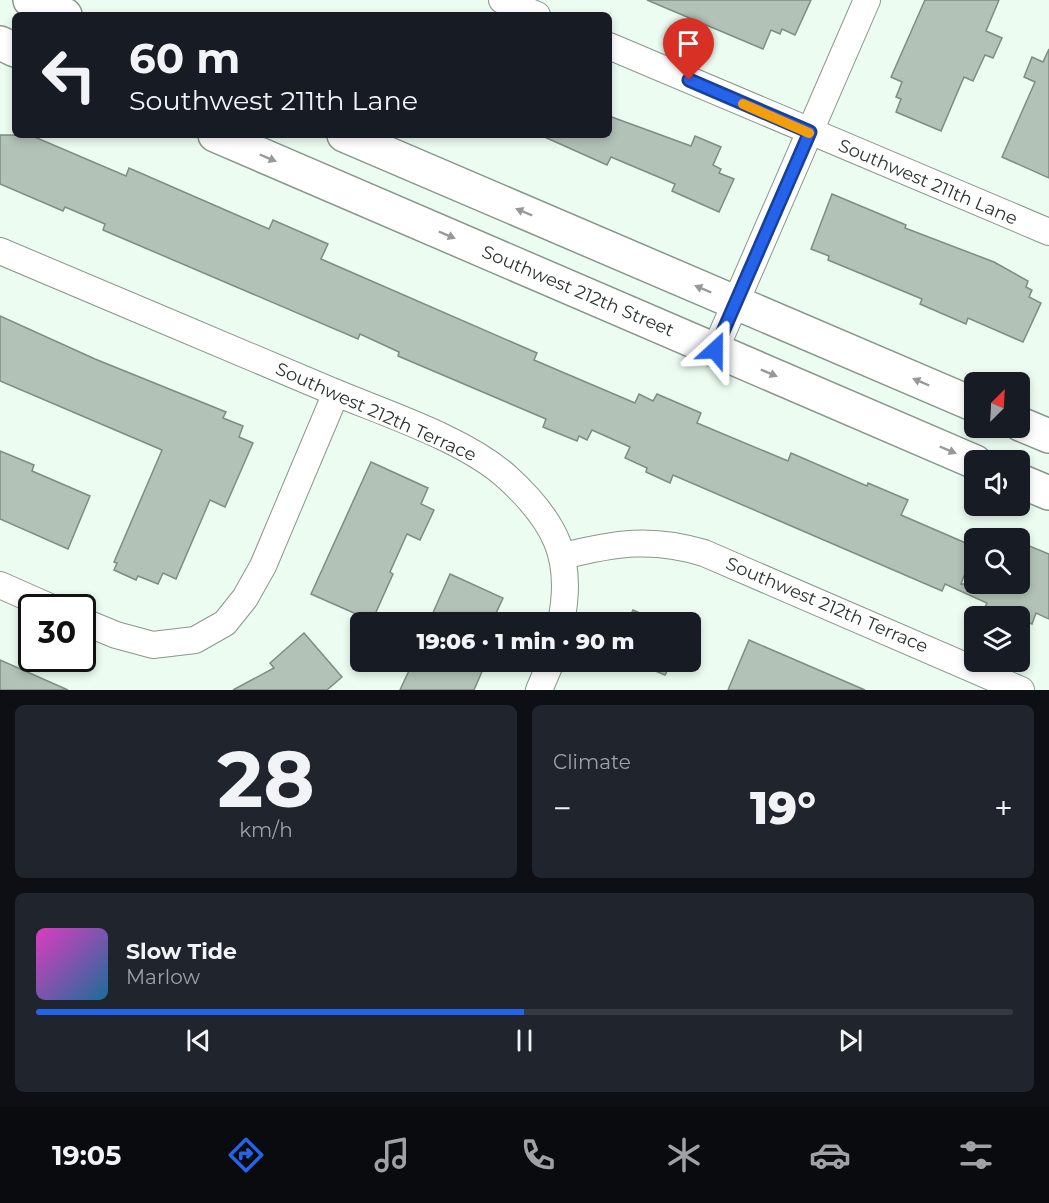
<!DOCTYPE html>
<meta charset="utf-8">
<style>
body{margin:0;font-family:Montserrat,sans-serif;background:#20242c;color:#f1f3f6;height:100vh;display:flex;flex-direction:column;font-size:22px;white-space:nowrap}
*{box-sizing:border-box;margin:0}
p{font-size:20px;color:#9ea1a6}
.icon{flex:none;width:33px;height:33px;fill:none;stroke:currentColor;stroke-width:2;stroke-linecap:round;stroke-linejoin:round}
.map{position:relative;height:690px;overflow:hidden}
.drawer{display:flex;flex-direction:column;gap:15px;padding:15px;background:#0d0f14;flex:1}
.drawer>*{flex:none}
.banner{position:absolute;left:12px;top:12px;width:600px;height:126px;border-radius:9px;box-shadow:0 3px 9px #0003;background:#171b24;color:#f1f3f6;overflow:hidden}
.needle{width:39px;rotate:24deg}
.buttons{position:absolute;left:964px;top:372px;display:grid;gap:12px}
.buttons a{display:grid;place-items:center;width:66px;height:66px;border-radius:9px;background:#171b24;box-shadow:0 3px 9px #0003;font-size:30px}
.speed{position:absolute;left:18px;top:594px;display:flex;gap:12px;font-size:30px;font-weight:700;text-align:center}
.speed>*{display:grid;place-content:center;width:78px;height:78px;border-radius:50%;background:#171b24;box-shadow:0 3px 9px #0003;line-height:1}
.speed .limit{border:3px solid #111;border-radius:9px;background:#fff;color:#111}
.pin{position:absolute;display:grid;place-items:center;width:51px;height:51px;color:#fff;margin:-62px -26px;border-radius:50% 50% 50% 0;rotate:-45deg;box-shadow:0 0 6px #0007}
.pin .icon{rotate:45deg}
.me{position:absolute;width:66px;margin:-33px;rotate:24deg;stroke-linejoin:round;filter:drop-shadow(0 0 4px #0008)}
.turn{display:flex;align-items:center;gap:21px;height:126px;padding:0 18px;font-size:27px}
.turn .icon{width:78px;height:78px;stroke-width:2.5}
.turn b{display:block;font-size:42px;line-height:51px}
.big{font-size:45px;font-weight:800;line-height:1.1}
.drawer .tile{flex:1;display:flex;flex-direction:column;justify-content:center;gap:9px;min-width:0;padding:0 21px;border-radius:9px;background:#20242c}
.drawer .dial{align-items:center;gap:0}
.dial b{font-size:78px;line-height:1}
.song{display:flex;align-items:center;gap:18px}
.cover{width:72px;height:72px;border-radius:9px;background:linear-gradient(135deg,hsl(310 70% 55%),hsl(200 70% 35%))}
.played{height:6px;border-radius:3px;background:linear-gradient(90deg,#2563eb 50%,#363941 50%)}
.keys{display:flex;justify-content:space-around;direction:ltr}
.heat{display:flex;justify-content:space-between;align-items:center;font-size:33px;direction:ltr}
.drawer .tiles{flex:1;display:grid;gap:15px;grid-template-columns:1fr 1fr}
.tile:last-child{grid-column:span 2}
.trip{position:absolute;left:350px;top:612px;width:351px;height:60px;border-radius:9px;background:#171b24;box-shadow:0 3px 9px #0003;font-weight:800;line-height:60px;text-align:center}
.menu{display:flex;height:96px;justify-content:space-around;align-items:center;background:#090b0e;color:#9ea1a6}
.menu .icon{width:42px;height:42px}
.menu .selected{color:#2563eb}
.menu b{font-size:27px;color:#f1f3f6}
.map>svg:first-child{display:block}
.building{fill:#b2c2b7;stroke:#7e8d83;stroke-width:1.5}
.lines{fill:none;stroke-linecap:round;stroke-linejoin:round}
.street-casing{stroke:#88978c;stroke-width:28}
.secondary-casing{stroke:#88978c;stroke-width:36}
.street{stroke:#fff;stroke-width:26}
.secondary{stroke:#fff;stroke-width:33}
.oneway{fill:#969997}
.route-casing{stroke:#184099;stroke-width:15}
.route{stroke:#2563eb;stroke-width:10}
.slow{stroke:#f59e0b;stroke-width:10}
.labels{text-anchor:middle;stroke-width:4.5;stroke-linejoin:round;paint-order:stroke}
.street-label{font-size:18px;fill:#2d332f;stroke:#fff}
</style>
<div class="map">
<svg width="1049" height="690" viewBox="0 0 1049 690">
<rect width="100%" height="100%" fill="#ecfcf1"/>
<g class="building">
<path d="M 647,0 L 811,0 L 795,35 L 782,29 L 780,34 L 771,30 L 763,49 Z"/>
<path d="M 925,0 L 999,0 L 986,31 L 1002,38 L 993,58 L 985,55 L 973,81 L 964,77 L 941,131 L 896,112 L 901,99 L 896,97 L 902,82 L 891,77 Z"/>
<path d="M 1049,49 L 1049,178 L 1002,157 L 1035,82 L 1024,77 L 1032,57 L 1043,62 Z"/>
<path d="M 609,116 L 691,146 L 695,136 L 721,147 L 713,165 L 721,169 L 719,173 L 734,179 L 719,212 L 672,191 L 675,184 L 611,157 L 607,165 L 540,135 L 609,135 Z"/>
<path d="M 0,135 L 30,135 L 126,176 L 129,168 L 269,229 L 273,220 L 328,244 L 321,259 L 537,353 L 534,360 L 635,403 L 639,394 L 653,401 L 657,394 L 701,413 L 697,423 L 788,461 L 791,453 L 867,486 L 868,483 L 908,500 L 901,515 L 975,547 L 961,584 L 1020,584 L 1020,542 L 1049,554 L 1049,619 L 1036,613 L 1032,624 L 1020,619 L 1020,616 L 1000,616 L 984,609 L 987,603 L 945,584 L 942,591 L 673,475 L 670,483 L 646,472 L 647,468 L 625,458 L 630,447 L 592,430 L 587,440 L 579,436 L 577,441 L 543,427 L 546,419 L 398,356 L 399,352 L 360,334 L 358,339 L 103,230 L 105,224 L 65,207 L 63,211 L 0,184 Z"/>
<path d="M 832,194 L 906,225 L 905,228 L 994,262 L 1028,281 L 1026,287 L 1032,290 L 1029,297 L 1041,303 L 1023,342 L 968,318 L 966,324 L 920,304 L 922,299 L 828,260 L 829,256 L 811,249 Z"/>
<path d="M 0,316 L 95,359 L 226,412 L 223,418 L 243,426 L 239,437 L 253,443 L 225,507 L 210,500 L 176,579 L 163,573 L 158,584 L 138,576 L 136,580 L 114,570 L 117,563 L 114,562 L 162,450 L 0,381 Z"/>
<path d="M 0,451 L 34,465 L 32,471 L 90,496 L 68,549 L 0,519 Z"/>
<path d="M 371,462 L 428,488 L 421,504 L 434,510 L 420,540 L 407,534 L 390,572 L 393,574 L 372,621 L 311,594 Z"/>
<path d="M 450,574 L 503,598 L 492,622 L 448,622 L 432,615 Z"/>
<path d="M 633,610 L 660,622 L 627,622 Z"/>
<path d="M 304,633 L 342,677 L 327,690 L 233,690 L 274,668 L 270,663 Z"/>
<path d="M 749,640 L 865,690 L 728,690 Z"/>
<path d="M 0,660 L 68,690 L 0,690 Z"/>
<path d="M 413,662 L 472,662 L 484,667 L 474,690 L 400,690 Z"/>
<path d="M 634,662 L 672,662 L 665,675 Z"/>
</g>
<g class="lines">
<defs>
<g id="street">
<path d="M 502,0 L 537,15"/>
<path d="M 609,46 L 1049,232"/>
<path d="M 0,251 C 111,298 223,345 334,392 C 387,414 467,440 508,478 C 556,522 574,559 561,622"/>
<path d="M 715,350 L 867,0"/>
<path d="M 563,556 C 615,543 652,537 704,553 L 1021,690"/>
<path d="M 0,585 L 52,608"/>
<path d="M 82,621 L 116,635 L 153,645 L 195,640 L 225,623 L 245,598 L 263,566 L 336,393"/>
<path d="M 539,690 L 551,662"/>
</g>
<g id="secondary">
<path d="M 30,0 L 65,15"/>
<path d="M 0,43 L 15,50"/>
<path d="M 215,135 L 975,462"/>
<path d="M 344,135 L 975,405"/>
<path d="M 1020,424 L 1049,436"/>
<path d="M 1020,481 L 1049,493"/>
</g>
</defs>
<use href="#street" class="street-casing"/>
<use href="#secondary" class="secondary-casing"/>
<use href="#street" class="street"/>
<use href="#secondary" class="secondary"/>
</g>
<defs><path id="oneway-solid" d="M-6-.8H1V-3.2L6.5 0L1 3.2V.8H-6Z" transform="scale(1.5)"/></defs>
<g class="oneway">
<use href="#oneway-solid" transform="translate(268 158) rotate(23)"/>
<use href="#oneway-solid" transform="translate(524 212) rotate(-157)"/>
<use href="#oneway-solid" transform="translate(447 235) rotate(23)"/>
<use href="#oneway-solid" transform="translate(703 289) rotate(-157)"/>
<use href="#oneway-solid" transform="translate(769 373) rotate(23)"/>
<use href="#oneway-solid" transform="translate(921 382) rotate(-157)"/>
<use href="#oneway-solid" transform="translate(948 450) rotate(23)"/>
</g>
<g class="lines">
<defs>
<path id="route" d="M 689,80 L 810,132 L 715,350"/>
</defs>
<use href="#route" class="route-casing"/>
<use href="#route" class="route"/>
<path class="slow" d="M 743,104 L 809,133"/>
</g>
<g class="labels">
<g class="street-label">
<text transform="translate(928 182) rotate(23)" y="6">Southwest 211th Lane</text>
<text transform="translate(578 291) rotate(23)" y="6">Southwest 212th Street</text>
<text transform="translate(376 412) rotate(24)" y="6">Southwest 212th Terrace</text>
<text transform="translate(827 605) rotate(23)" y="6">Southwest 212th Terrace</text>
</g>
</g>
</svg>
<div class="buttons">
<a><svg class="needle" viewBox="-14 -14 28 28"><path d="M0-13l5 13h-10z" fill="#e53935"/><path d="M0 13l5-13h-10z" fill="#9ea1a6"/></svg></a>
<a><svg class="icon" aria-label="sound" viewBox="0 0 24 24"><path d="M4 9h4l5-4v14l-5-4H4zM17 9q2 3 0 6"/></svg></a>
<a><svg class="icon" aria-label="search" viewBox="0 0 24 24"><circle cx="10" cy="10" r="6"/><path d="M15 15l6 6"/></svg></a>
<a><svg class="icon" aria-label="layers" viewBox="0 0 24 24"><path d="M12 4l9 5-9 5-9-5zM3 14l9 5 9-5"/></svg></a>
</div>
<div class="speed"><div class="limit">30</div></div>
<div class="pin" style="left:689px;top:80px;background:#d93025"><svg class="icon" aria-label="arrive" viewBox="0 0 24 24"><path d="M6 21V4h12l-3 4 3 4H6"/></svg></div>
<svg class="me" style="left:715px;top:350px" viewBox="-20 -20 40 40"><path d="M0-17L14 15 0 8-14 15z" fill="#2563eb" stroke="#fff" stroke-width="4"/></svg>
<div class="trip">19:06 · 1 min · 90 m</div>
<div class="banner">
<div class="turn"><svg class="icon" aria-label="left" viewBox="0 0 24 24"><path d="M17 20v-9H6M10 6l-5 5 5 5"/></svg><div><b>60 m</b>Southwest 211th Lane</div></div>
</div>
</div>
<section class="drawer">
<div class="tiles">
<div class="tile dial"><b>28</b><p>km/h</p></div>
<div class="tile"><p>Climate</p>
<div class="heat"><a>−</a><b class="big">19°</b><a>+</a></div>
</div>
<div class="tile">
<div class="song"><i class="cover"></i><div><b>Slow Tide</b><p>Marlow</p></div></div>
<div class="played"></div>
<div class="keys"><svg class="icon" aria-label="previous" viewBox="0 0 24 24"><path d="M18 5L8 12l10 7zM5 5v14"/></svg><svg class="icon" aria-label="pause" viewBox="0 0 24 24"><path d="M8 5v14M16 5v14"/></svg><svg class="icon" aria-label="next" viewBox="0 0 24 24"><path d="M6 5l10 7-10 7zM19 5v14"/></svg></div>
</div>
</div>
</section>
<nav class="menu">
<b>19:05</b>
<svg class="icon selected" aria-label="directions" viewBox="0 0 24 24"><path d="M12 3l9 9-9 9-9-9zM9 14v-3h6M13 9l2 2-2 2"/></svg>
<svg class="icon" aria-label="music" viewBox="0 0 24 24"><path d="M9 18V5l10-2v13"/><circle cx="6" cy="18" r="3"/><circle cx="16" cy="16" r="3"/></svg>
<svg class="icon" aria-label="phone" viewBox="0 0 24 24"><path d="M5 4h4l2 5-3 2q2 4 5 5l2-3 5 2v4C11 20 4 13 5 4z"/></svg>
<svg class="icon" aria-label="climate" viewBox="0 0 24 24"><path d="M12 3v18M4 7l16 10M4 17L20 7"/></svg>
<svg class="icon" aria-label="car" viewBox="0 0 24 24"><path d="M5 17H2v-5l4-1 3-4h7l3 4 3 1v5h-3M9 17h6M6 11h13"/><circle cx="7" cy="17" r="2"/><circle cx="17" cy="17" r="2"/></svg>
<svg class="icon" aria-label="filters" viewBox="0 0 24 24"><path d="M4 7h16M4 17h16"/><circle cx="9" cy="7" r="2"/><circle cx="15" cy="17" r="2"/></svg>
</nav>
